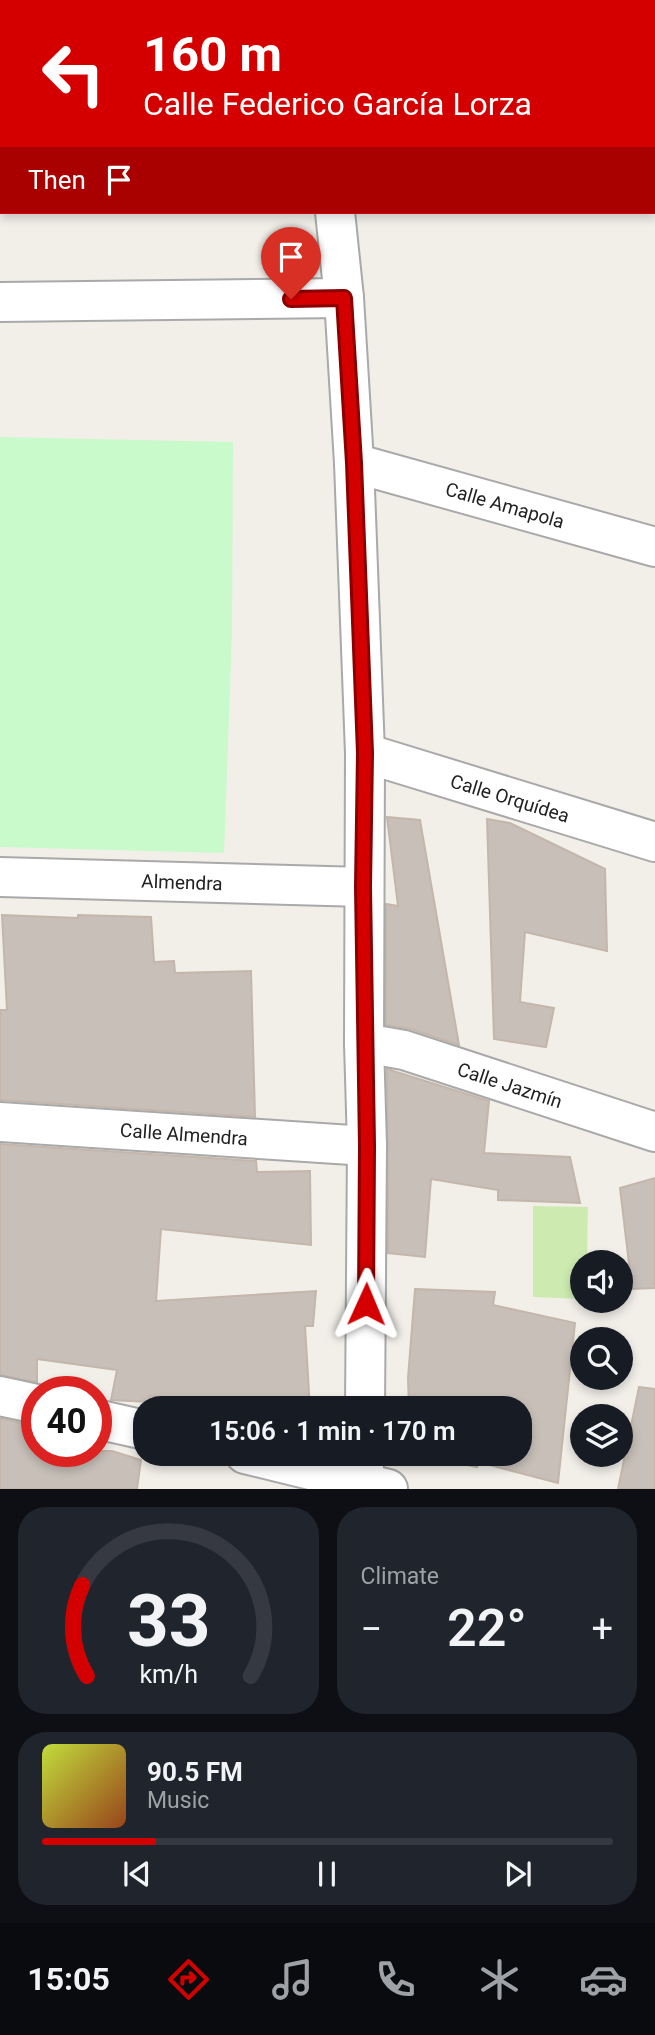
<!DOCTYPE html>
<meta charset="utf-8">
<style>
body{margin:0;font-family:Roboto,sans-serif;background:#20242c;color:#f1f3f6;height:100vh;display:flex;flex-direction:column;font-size:26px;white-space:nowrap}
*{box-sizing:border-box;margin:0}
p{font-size:23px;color:#9ea1a6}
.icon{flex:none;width:38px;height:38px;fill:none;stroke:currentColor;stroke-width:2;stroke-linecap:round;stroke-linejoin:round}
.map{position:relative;height:1489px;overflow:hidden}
.side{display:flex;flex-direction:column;gap:18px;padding:18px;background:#0d0f14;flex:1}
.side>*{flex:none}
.top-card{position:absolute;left:0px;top:0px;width:656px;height:214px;box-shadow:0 4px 10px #0003;background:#d40000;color:#fff;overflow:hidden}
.controls{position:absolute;left:570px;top:1250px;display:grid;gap:14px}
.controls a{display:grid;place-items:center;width:63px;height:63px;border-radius:50%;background:#171b24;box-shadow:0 4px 10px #0003;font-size:35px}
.speed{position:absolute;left:21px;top:1376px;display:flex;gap:14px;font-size:35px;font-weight:700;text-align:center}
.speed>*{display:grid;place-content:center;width:91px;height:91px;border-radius:50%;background:#171b24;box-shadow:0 4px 10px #0003;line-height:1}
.speed .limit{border:10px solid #d22;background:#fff;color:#111}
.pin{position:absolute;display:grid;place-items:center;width:60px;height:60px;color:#fff;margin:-72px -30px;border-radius:50% 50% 50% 0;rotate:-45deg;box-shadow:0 0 7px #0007}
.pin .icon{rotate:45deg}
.me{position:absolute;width:77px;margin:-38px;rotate:1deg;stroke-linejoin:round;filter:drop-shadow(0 0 5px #0008)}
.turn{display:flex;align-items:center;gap:24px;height:147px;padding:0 28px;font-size:32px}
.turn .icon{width:91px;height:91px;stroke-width:2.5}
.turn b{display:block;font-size:49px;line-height:60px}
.then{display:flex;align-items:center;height:66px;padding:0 28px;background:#0003;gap:14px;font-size:26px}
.big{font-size:52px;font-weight:600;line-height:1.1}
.side .tile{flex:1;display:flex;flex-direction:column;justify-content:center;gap:10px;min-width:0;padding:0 24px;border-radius:28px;background:#20242c}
.side .dial{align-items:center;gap:0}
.dial svg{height:182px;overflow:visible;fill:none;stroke:#363941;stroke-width:7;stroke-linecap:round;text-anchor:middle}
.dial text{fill:#f1f3f6;stroke:none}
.song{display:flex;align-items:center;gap:21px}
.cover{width:84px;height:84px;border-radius:10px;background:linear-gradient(135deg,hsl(70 70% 55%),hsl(20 70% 35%))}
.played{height:7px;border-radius:4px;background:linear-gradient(90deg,#d40000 20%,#363941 20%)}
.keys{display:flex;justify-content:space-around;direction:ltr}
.heat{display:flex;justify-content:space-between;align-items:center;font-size:38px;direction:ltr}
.side .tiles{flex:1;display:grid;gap:18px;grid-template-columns:1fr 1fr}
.tile:last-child{grid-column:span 2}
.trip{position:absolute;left:133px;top:1396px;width:399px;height:70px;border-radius:28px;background:#171b24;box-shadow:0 4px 10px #0003;font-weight:600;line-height:70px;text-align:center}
.tab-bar{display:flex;height:112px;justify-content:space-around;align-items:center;background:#090b0e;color:#9ea1a6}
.tab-bar .icon{width:49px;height:49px}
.tab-bar .selected{color:#d40000}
.tab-bar b{font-size:32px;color:#f1f3f6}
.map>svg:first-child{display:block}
.grass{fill:#cdebb0}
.park{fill:#c8facc}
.building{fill:#c7bfb8;stroke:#c4b6ab;stroke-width:2}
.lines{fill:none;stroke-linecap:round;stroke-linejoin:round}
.minor-casing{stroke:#a9a9a9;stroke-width:42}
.tertiary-casing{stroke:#a9a9a9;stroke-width:42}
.minor{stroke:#fff;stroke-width:38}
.tertiary{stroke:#fff;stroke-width:38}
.route-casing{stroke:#8a0000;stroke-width:18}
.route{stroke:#d40000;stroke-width:12}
.labels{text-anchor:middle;stroke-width:5;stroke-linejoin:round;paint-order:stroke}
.street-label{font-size:19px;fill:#222;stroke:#fff}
</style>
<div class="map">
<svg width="655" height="1489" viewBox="0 0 655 1489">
<rect width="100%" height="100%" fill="#f2efe9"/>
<path class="grass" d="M 533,1206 L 588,1207 L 587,1262 L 583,1262 L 583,1299 L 533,1297 Z"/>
<path class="park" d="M 0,437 L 233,442 L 232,634 L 224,853 L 0,847 Z"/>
<g class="building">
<path d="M 387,817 L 420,820 L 459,1045 L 411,1029 L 386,1025 L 386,904 L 398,906 Z"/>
<path d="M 487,819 L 510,823 L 605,869 L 607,951 L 525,932 L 520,1002 L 554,1008 L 546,1047 L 494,1039 Z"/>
<path d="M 2,915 L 78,918 L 78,915 L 151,917 L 154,962 L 174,961 L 175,973 L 251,971 L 255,1117 L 0,1100 L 0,1010 L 7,1010 Z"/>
<path d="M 387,1069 L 489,1101 L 484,1153 L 570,1157 L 580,1203 L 498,1200 L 498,1190 L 431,1179 L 425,1257 L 388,1253 Z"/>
<path d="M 0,1144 L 256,1161 L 257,1172 L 310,1171 L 311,1245 L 161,1229 L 156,1301 L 316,1291 L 313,1326 L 305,1326 L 310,1409 L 215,1409 L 150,1396 L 149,1402 L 111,1400 L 117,1370 L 37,1359 L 37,1382 L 0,1375 Z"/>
<path d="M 655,1178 L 655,1288 L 632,1289 L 620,1188 Z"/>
<path d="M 415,1289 L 495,1292 L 493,1305 L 575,1323 L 558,1483 L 478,1462 L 477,1467 L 414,1454 L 520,1454 L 520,1409 L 409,1409 L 408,1378 Z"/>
<path d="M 639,1387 L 655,1389 L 655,1489 L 618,1489 Z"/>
<path d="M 0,1418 L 37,1427 L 37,1451 L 112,1451 L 141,1460 L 137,1489 L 0,1489 Z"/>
</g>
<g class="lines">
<defs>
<g id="minor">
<path d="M 0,302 L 344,298"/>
<path d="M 354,463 L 655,547"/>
<path d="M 365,753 L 655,842"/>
<path d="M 0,877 L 364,887"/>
<path d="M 364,1043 L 404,1050 L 655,1132"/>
<path d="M 0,1122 L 367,1146"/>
<path d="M 0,1396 L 37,1404"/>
<path d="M 96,1419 L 145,1430"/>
<path d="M 245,1454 L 388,1489"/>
</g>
<g id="tertiary">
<path d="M 295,0 L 295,2"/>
<path d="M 359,2 L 359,0"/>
<path d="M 654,161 L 655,161"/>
<path d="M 335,212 L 344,298 L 354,463 L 365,753 L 364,1043 L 367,1146 L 365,1409"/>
<path d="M 364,1489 L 364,1454"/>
</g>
</defs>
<use href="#minor" class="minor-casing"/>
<use href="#tertiary" class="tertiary-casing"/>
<use href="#minor" class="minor"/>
<use href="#tertiary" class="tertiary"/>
</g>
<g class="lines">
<defs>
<path id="route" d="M 291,299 L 344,298 L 354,463 L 365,753 L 363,887 L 367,1146 L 366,1304"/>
</defs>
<use href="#route" class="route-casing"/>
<use href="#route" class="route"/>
</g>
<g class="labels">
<g class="street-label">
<text transform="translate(505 505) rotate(16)" y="7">Calle Amapola</text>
<text transform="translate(510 798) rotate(17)" y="7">Calle Orquídea</text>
<text transform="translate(182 882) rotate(2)" y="7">Almendra</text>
<text transform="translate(510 1085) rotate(18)" y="7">Calle Jazmín</text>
<text transform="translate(184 1134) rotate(4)" y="7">Calle Almendra</text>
</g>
</g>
</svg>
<div class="controls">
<a><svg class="icon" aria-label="sound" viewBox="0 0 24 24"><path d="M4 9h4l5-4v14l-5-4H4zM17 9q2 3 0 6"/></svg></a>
<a><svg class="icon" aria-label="search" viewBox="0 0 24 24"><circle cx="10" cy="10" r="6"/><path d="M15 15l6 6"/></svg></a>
<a><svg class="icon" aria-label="layers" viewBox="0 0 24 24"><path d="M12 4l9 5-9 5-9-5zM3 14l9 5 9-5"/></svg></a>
</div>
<div class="speed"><div class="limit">40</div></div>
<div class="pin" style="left:291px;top:299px;background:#d93025"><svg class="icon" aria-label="arrive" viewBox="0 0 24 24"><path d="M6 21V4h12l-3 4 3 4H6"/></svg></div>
<svg class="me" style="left:366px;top:1304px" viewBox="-20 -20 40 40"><path d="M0-17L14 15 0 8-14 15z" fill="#d40000" stroke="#fff" stroke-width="4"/></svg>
<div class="trip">15:06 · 1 min · 170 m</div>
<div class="top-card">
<div class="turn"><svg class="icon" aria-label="left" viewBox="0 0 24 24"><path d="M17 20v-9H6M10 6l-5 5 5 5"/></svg><div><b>160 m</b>Calle Federico García Lorza</div></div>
<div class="then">Then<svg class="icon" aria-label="arrive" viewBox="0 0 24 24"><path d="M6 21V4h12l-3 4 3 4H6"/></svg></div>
</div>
</div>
<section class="side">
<div class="tiles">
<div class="tile dial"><svg viewBox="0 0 100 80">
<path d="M14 69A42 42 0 1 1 86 69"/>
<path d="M14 69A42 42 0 0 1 12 29" stroke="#d40000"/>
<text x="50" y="56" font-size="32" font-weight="700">33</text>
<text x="50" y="72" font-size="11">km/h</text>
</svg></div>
<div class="tile"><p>Climate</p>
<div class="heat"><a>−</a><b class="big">22°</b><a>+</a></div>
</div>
<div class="tile">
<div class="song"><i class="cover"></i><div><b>90.5 FM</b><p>Music</p></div></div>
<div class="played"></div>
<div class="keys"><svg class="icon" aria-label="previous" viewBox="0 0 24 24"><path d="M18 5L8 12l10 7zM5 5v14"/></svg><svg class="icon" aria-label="pause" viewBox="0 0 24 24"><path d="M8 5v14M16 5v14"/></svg><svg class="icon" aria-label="next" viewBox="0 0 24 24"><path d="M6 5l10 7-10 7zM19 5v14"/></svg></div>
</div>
</div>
</section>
<nav class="tab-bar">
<b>15:05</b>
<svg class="icon selected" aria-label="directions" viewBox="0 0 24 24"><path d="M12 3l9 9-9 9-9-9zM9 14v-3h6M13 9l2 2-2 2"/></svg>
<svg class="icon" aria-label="music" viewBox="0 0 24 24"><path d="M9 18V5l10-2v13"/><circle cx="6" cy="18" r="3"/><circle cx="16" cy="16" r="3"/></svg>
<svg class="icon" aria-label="phone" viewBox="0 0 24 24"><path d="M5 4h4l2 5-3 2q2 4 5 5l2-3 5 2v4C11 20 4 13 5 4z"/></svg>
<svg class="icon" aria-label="climate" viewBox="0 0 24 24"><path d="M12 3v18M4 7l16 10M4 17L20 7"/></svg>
<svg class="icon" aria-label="car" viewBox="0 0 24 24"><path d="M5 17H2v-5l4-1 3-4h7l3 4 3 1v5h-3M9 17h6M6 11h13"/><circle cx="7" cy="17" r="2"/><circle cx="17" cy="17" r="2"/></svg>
</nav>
